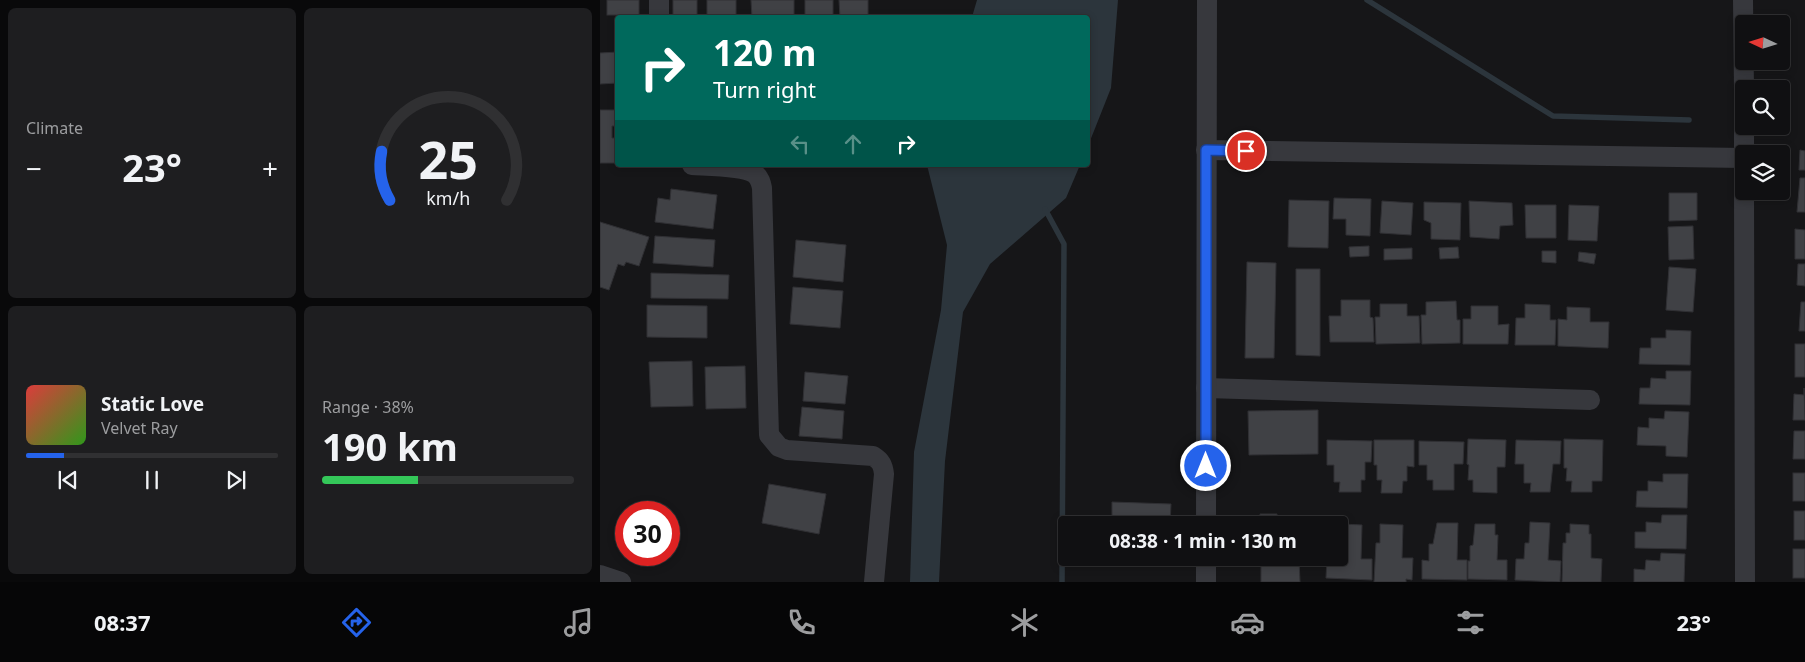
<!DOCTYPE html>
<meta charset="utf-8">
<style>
body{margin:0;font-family:"Noto Sans",sans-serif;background:#1e1e20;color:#f1f3f6;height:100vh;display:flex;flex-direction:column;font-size:19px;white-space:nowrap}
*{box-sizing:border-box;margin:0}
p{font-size:16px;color:#9c9d9f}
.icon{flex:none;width:28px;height:28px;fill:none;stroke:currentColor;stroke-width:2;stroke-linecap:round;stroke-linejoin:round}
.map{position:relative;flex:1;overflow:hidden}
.panel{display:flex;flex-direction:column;gap:8px;padding:8px;background:#09090a;width:600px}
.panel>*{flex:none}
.top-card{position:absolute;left:15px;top:15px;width:475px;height:152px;border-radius:5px;box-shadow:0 2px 8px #0003,0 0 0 1px #303032;background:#00695c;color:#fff;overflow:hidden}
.needle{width:32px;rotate:274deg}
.buttons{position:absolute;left:1135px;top:15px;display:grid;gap:10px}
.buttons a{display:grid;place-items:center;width:55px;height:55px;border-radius:5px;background:#101012;box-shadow:0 2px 8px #0003,0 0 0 1px #303032;font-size:25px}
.speed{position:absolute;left:15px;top:501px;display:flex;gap:10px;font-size:25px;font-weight:700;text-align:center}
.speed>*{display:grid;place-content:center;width:65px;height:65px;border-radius:50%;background:#101012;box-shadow:0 2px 8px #0003,0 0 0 1px #303032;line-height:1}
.speed .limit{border:8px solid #d22;background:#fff;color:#111}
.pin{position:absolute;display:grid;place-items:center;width:42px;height:42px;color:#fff;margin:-21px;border:2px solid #fff;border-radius:50%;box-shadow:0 1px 5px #0007}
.me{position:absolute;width:55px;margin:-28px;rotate:0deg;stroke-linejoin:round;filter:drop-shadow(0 0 4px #0008)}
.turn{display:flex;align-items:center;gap:18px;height:105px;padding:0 15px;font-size:22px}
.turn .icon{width:65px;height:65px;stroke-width:2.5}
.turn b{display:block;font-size:35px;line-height:42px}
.lanes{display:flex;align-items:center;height:48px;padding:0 15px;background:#0003;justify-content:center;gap:25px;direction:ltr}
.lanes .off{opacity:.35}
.big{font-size:38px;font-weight:700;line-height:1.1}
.panel .tile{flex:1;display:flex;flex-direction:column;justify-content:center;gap:8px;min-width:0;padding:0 18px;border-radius:8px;background:#1e1e20}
.panel .dial{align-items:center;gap:0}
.dial svg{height:130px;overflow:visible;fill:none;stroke:#303032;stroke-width:7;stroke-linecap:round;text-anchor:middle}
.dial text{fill:#f1f3f6;stroke:none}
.song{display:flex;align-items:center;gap:15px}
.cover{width:60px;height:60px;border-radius:8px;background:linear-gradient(135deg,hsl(0 70% 55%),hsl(110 70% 35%))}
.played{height:5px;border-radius:2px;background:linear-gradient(90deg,#2563eb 15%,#303032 15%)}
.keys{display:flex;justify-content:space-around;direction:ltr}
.heat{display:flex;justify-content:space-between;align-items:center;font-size:28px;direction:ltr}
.charge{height:8px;border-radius:4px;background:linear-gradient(90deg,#34c759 38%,#303032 0)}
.panel .tiles{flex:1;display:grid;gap:8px;grid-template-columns:repeat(2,1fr)}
.trip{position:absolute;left:458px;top:516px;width:290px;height:50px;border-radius:5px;background:#101012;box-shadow:0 2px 8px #0003,0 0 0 1px #303032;font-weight:700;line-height:50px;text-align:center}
.tab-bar{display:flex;height:80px;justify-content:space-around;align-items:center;background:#060607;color:#9c9d9f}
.tab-bar .icon{width:35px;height:35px}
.tab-bar .on{color:#2563eb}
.tab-bar b{font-size:22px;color:#f1f3f6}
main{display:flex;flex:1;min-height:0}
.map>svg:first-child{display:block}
.water{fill:#2c353c}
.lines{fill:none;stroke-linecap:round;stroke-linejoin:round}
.stream{stroke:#2c353c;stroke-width:5.5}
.building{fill:#404145;stroke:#303034}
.minor{stroke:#37383d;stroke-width:20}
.route-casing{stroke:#184099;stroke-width:12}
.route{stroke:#2563eb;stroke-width:9}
</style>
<main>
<section class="panel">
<div class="tiles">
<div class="tile"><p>Climate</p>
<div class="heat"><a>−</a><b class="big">23°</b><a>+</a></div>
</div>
<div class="tile dial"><svg viewBox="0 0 100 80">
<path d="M14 69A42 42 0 1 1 86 69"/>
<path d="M14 69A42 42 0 0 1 9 39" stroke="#2563eb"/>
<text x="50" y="56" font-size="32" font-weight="700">25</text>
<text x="50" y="72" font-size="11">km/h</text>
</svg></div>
<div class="tile">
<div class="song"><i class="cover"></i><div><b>Static Love</b><p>Velvet Ray</p></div></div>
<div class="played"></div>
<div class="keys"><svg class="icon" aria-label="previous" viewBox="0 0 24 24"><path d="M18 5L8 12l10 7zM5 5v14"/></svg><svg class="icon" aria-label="pause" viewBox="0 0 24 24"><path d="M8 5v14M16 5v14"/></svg><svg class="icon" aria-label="next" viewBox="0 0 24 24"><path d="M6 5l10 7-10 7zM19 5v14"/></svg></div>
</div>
<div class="tile"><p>Range · 38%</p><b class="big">190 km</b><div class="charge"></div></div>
</div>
</section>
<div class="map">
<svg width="1205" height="582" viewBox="0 0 1205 582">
<rect width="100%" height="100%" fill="#161618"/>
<g class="water">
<path d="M 377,0 L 518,0 L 511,88 L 488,146 L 488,18 L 372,17 Z"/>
<path d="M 327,165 L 480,165 L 466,198 L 390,264 L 363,312 L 345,461 L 339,582 L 310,582 L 314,452 L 341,310 L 347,245 Z"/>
</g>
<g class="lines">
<g class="stream">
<path d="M 767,0 L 953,116 L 1089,120"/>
<path d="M 445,209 L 464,244 L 462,582"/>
</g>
</g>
<g class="building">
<rect x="7" y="0" width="32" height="15"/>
<rect x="73" y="0" width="24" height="18"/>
<rect x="107" y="0" width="29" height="18"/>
<path d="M 151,0 L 194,0 L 194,18 L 152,18 Z"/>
<rect x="205" y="0" width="28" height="18"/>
<path d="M 239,0 L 268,0 L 268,18 L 240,18 Z"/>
<path d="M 18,52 L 18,83 L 0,84 L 0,53 Z"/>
<path d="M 0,110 L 18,110 L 18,126 L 12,126 L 12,138 L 18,138 L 18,163 L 0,163 Z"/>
<path d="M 1200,150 L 1205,151 L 1205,170 L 1199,170 Z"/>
<path d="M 1200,178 L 1205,178 L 1205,212 L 1197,212 Z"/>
<path d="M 71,189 L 117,195 L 113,229 L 55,222 L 58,198 L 70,200 Z"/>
<path d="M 1069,193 L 1097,193 L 1097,220 L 1069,221 Z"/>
<path d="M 734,198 L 771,199 L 770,236 L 746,235 L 746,219 L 733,219 Z"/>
<path d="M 689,200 L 729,201 L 728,248 L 688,247 Z"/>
<path d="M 782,201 L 813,203 L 811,235 L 780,233 Z"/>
<path d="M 869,201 L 912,203 L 913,225 L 900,226 L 899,239 L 870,237 Z"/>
<path d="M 824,202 L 861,203 L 860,240 L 831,239 L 831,223 L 824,220 Z"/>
<path d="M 925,205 L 956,205 L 956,238 L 926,238 Z"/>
<path d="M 969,205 L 999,206 L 997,241 L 968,240 Z"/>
<path d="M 0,222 L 49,237 L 39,266 L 26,262 L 24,266 L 18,264 L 9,290 L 0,287 Z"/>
<path d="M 1093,226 L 1094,259 L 1069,260 L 1068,227 Z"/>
<path d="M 1195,229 L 1205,230 L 1205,259 L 1195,259 Z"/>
<path d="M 55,236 L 115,240 L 113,267 L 53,263 Z"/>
<path d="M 196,240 L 246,245 L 243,282 L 193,277 Z"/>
<path d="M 769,246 L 769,256 L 750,257 L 749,247 Z"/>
<path d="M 858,247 L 859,258 L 840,259 L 839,248 Z"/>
<path d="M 812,248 L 812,259 L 784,260 L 784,249 Z"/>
<path d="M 942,251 L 956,251 L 956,263 L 942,262 Z"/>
<path d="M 979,252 L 996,254 L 994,264 L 978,261 Z"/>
<path d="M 647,262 L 676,263 L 674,358 L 645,358 Z"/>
<path d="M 1198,264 L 1205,264 L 1205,286 L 1197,285 Z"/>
<path d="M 1069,267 L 1096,269 L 1093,312 L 1066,310 Z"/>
<path d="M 696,269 L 720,269 L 720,356 L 696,355 Z"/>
<path d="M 51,273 L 129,275 L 128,299 L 51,298 Z"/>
<path d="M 193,287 L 243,291 L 240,328 L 190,324 Z"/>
<path d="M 741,300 L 770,300 L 770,317 L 773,318 L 774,342 L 730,342 L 729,316 L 741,316 Z"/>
<path d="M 856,301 L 857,320 L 860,320 L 860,343 L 822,344 L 821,315 L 826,315 L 826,302 Z"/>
<path d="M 1201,302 L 1205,302 L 1205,331 L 1199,331 Z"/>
<path d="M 780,304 L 807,304 L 807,316 L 819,316 L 820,343 L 776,344 L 775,317 L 780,317 Z"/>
<path d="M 925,304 L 950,305 L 950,320 L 956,320 L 955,345 L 915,345 L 916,318 L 925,318 Z"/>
<path d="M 47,305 L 107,306 L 107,338 L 47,337 Z"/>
<path d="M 871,306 L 898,306 L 898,325 L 909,324 L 908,344 L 863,344 L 863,319 L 871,319 Z"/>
<path d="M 967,307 L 990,308 L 990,322 L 1009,322 L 1008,348 L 958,346 L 958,319 L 967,320 Z"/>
<path d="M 1066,330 L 1091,331 L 1090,365 L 1039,364 L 1040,348 L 1051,348 L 1051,338 L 1066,338 Z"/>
<rect x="1195" y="344" width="10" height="33"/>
<path d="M 92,361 L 93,406 L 51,407 L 49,362 Z"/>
<path d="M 145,366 L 146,408 L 106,409 L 105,367 Z"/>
<path d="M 1066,371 L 1091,371 L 1090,405 L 1039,404 L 1040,388 L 1050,388 L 1051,378 L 1066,379 Z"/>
<path d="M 205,372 L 248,376 L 245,404 L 203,401 Z"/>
<path d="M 1204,388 L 1205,420 L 1193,420 L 1194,394 L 1204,395 Z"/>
<path d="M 202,407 L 244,411 L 242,439 L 199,436 Z"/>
<path d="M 718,410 L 718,454 L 649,455 L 648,411 Z"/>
<path d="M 1065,411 L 1089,412 L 1087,457 L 1066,456 L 1066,446 L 1037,445 L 1038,427 L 1049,428 L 1049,418 L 1064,419 Z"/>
<path d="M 1194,431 L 1205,431 L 1205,459 L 1193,459 Z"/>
<path d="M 868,439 L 906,440 L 905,467 L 897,467 L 897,493 L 873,492 L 873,480 L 868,480 L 869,465 L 867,464 Z"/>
<path d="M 964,439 L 1003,440 L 1002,481 L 992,481 L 992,492 L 971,492 L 972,481 L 966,481 L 967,468 L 964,468 Z"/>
<path d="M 727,440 L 772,441 L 771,462 L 765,462 L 765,480 L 761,480 L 761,492 L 739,492 L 740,482 L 734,482 L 734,465 L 727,465 Z"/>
<path d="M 774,440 L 814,440 L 814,467 L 807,466 L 807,481 L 803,481 L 802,493 L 781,493 L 782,480 L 777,480 L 777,465 L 774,465 Z"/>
<path d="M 916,440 L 961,441 L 960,464 L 953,464 L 950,492 L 930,492 L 931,483 L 924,483 L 924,464 L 915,464 Z"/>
<path d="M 819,441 L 864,442 L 863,464 L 854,464 L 854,490 L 833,490 L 833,480 L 827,480 L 827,465 L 819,465 Z"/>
<rect x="1193" y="473" width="12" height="28"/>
<path d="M 1063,474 L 1088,474 L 1087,508 L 1036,507 L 1037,491 L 1048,491 L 1048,481 L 1063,482 Z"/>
<path d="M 169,484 L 226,494 L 219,534 L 162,523 Z"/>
<path d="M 512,502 L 571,504 L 570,525 L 512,525 Z"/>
<rect x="1194" y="511" width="11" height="29"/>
<path d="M 660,514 L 677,514 L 677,520 L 696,520 L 696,525 L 660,525 Z"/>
<path d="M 1062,515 L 1087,515 L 1086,549 L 1035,548 L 1035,532 L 1046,532 L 1046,522 L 1061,523 Z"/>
<path d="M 930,522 L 950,523 L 948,560 L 961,561 L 960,582 L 915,580 L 916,559 L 924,559 L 925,543 L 929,543 Z"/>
<path d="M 837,523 L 858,523 L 857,560 L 867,560 L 867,580 L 822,579 L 822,560 L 829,561 L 829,544 L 833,544 Z"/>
<path d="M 741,524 L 762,525 L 761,559 L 772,559 L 772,580 L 726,578 L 727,558 L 739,558 Z"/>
<path d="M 780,524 L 803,525 L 802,558 L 813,558 L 812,580 L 806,579 L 806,582 L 774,582 L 776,543 L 780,543 Z"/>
<path d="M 875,524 L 895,524 L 895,535 L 898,535 L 897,560 L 907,560 L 907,580 L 868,579 L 868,561 L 870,561 L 870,546 L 873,545 Z"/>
<path d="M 970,524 L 989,525 L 989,534 L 991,534 L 991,558 L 1002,559 L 1001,582 L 962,582 L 963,543 L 966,543 L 966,533 L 970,533 Z"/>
<rect x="1193" y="549" width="12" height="29"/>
<path d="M 1061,553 L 1085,554 L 1084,582 L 1034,582 L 1034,569 L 1045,570 L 1046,560 L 1060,561 Z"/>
<path d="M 661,558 L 699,558 L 700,582 L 661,582 Z"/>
</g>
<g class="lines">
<g class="minor">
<path d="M 59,0 L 59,18"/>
<path d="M 1143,0 L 1144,90"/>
<path d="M 1144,126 L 1144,154"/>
<path d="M 606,150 L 1144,158"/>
<path d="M 92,165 C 106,166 145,166 155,174 C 160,178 161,183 162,188 L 169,435 L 179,447 L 187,450 L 273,456 C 281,461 283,465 284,474 L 274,582"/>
<path d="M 1144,191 L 1145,582"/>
<path d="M 606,388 L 990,400"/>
<path d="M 606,525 L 607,0"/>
<path d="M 606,558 L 606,582"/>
<path d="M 0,575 L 21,582"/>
</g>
</g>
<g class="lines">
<defs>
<path id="route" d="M 606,466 L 606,150 L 646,151"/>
</defs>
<use href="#route" class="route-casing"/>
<use href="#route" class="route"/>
</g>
</svg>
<div class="buttons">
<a><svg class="needle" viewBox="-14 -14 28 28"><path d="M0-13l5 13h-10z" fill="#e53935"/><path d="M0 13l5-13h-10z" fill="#9c9d9f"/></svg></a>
<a><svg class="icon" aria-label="search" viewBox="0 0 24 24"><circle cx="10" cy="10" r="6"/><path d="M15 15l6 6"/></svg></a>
<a><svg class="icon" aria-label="layers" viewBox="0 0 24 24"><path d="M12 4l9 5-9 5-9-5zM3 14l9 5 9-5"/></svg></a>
</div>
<div class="speed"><div class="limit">30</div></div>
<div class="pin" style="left:646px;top:151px;background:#d93025"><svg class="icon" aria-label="arrive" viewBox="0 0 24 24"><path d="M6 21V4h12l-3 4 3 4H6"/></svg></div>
<svg class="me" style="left:606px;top:466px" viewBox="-20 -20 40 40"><circle r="17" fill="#2563eb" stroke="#fff" stroke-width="3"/><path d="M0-11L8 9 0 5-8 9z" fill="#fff"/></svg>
<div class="trip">08:38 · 1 min · 130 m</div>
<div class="top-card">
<div class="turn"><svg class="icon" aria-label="right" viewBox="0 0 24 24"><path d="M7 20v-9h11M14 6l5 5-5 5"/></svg><div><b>120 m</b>Turn right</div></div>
<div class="lanes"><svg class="icon off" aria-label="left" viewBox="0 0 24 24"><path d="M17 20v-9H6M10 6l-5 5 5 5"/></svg><svg class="icon off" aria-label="ahead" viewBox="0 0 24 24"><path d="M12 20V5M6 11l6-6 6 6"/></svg><svg class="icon" aria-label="right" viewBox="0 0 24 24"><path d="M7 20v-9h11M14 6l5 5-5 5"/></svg></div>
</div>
</div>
</main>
<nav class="tab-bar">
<b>08:37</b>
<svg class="icon on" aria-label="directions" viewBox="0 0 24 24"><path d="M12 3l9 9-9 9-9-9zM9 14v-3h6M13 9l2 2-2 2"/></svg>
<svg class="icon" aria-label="music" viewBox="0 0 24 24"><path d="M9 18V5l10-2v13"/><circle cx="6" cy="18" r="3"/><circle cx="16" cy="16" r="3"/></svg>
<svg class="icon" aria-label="phone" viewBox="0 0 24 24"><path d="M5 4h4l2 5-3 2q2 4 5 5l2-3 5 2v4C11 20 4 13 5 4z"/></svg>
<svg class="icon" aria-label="climate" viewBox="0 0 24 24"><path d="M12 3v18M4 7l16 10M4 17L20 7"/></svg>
<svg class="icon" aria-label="car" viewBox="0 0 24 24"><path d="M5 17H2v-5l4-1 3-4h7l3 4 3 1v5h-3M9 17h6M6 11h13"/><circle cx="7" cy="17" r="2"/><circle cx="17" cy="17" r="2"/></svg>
<svg class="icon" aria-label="filters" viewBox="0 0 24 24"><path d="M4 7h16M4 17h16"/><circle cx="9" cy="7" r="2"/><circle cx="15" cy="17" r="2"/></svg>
<b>23°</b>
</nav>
